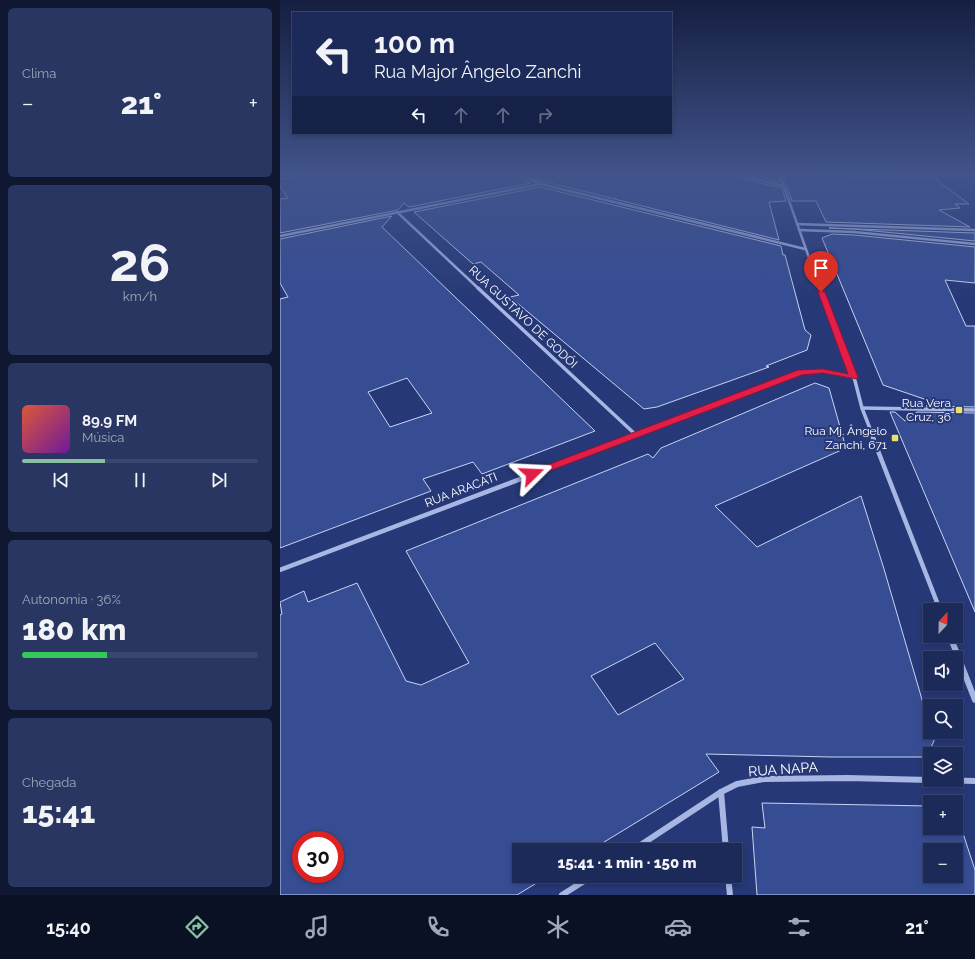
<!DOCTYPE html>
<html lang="pt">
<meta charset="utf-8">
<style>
body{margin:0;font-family:Raleway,sans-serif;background:#293662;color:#f1f3f6;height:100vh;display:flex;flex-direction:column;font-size:15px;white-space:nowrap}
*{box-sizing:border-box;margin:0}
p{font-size:13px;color:#a0a7ba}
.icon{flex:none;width:22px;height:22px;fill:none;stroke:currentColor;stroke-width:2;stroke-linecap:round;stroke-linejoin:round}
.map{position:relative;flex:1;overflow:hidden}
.details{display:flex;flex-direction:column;gap:8px;padding:8px;background:#0f1731;width:280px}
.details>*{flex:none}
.banner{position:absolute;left:12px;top:12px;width:380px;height:122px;border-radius:0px;box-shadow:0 2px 6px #0003,0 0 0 1px #3a466f;background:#1c2a59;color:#f1f3f6;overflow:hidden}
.needle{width:26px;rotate:22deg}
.tools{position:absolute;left:643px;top:603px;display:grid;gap:8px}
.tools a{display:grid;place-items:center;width:40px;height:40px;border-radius:0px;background:#1c2a59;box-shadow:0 2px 6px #0003,0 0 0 1px #3a466f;font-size:20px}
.speed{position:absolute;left:12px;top:831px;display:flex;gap:8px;font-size:20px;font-weight:700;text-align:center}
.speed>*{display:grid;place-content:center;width:52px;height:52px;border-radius:50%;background:#1c2a59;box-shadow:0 2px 6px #0003,0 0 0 1px #3a466f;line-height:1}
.speed .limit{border:6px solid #d22;background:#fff;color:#111}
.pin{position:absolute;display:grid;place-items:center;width:34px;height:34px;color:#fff;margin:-41px -17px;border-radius:50% 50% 50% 0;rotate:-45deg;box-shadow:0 0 4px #0007}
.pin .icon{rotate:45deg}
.me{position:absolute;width:44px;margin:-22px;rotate:69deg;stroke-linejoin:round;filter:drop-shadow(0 0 3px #0008)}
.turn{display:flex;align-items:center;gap:14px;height:84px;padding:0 16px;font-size:18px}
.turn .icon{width:52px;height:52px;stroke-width:2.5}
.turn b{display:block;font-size:28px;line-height:34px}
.lanes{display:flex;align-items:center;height:38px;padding:0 16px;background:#0003;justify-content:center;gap:20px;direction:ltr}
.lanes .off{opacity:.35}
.big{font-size:30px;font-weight:800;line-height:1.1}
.details .card{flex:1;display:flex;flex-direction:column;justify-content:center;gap:6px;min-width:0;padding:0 14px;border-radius:6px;background:#293662}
.details .dial{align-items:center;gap:0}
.dial b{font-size:52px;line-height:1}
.song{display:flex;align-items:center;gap:12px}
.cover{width:48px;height:48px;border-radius:6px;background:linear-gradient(135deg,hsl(10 70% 55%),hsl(280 70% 35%))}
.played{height:4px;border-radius:2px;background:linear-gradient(90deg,#8abfa5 35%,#3a466f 35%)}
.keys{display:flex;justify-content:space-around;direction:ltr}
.heat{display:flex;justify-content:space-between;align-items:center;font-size:22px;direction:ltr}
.charge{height:6px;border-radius:3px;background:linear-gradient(90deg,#34c759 36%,#3a466f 0)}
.trip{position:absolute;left:232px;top:843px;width:230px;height:40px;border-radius:0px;background:#1c2a59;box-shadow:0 2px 6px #0003,0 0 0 1px #3a466f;font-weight:800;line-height:40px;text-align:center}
.menu{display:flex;height:64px;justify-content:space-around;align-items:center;background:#0b1124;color:#a0a7ba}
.menu .icon{width:28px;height:28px}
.menu .current{color:#8abfa5}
.menu b{font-size:18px;color:#f1f3f6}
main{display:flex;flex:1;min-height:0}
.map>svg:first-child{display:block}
.building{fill:#364d94;stroke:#c9d4f2;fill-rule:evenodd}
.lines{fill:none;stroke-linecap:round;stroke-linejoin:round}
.minor-far3{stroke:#a7b6e3;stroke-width:2.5}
.minor-far2{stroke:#a7b6e3;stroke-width:3.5}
.minor-far1{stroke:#a7b6e3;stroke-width:4.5}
.minor{stroke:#a7b6e3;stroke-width:6}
.route{fill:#e11d48;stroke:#92132f}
.poi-dot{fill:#ebe16d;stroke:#263877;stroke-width:1.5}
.labels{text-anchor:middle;stroke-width:4;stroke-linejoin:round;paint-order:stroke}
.street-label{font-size:12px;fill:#fff;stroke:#263877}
.poi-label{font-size:12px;fill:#fff;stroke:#263877;text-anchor:end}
.near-street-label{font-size:14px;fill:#fff;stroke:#263877}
</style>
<main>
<section class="details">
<div class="card"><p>Clima</p>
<div class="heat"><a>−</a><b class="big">21°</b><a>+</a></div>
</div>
<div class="card dial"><b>26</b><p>km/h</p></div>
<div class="card">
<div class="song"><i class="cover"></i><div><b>89.9 FM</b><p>Música</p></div></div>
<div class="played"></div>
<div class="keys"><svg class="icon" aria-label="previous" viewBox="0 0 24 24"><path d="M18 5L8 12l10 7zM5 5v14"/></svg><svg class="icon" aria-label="pause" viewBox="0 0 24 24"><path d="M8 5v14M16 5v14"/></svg><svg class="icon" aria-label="next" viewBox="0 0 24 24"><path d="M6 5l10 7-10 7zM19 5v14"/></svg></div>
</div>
<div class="card"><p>Autonomia · 36%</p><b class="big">180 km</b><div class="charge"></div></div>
<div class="card"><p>Chegada</p><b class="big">15:41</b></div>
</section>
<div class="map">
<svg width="695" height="895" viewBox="0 0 695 895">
<rect width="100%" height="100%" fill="#263877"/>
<g class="building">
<path d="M 29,175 L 237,175 L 239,177 L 251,183 L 129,207 L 124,203 L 118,210 L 0,233 L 0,199 L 8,198 L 0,186 L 0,179 Z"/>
<path d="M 246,175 L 455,175 L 457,178 L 502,188 L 506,201 L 489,202 L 499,240 L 262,181 Z"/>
<path d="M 468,175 L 497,175 L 500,182 Z"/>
<path d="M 503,175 L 654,178 L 689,204 L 675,204 L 680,208 L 659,210 L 690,227 L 546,222 L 536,201 L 512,201 Z"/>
<path d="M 260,187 L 501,246 L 503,255 L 505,255 L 525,330 L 531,335 L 527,350 L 486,366 L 489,367 L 377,407 L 364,409 L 230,297 L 239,295 L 201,262 L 193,264 L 134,212 Z"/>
<path d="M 112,216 L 102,227 L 315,431 L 202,474 L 193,462 L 143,479 L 151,491 L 0,548 L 0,299 L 8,297 L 0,283 L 0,239 ZM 127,378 L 152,413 L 110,427 L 88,392 Z"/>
<path d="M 549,228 L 695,233 L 695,241 L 574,229 Z"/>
<path d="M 552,234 L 574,235 L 695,247 L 695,283 L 665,280 L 686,326 L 695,326 L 695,407 L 646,406 L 653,402 L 603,385 L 542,238 Z"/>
<path d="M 535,383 L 549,388 L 566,448 L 435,506 L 477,547 L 581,496 L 604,569 L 650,727 L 650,732 L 652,732 L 654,741 L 646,757 L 550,757 L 426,754 L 439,772 L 311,850 L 239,850 L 239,876 L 268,876 L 237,895 L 0,895 L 0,615 L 2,614 L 0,602 L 24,591 L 28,602 L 77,583 L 126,681 L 141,685 L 189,663 L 126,551 L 368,454 L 373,458 L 381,448 ZM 375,643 L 404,679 L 338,715 L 311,676 ZM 21,840 L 55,840 L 55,874 L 21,874 Z"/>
<path d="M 610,412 L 615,412 L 625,421 L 637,412 L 695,413 L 695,612 Z"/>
<path d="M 482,803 L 650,806 L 650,828 L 676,828 L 676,816 L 678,818 L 695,870 L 695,895 L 477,895 L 472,827 L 485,828 ZM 650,850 L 676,850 L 676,876 L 650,876 Z"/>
</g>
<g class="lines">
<g class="minor-far3">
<path d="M 240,175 L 261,184 L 525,249"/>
<path d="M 458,175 L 504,186"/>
<path d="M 500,175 L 540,289"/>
<path d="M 618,175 L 690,175"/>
<path d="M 117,212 L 199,289"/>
<path d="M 517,224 L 695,230"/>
<path d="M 519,230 L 574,232 L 695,244"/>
<path d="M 0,236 L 260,184"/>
</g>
<g class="minor-far2">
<path d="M 198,288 L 356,435"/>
<path d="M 540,288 L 574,377 L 582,408 L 594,439"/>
<path d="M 582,408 L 695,410"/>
<path d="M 346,439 L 521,372 L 543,371 L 574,377"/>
</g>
<g class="minor-far1">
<path d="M 593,438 L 660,610"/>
<path d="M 0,570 L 349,438"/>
</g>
<g class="minor">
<path d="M 670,636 L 695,700"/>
<path d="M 657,780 L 695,781"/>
<path d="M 441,792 L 446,850"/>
<path d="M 353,850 L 441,792 L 457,784 L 484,779 L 568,778 L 650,780"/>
<path d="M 448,876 L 450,895"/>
<path d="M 282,895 L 312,876"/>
</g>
</g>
<linearGradient id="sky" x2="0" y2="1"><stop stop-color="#151f41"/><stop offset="0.58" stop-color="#41538a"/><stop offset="1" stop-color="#41538a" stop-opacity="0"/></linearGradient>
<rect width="695" height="300" fill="url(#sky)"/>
<path class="route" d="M 539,290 L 545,292 L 578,377 L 577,379 L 543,373 L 522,375 L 256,476 L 252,477 L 247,474 L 249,472 L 518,370 L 543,369 L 568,374 L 538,292 Z"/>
<g class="poi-dot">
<rect x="675" y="406" width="8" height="8" rx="2"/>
<rect x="611" y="434" width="8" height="8" rx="2"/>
</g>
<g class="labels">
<g class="street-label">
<text transform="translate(243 317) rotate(43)" y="4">RUA GUSTAVO DE GODÓI</text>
<text transform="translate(181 490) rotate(-21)" y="4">RUA ARACATI</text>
</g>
<g class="poi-label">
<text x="671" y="407">Rua Vera<tspan x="671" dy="14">Cruz, 36</tspan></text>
<text x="607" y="435">Rua Mj. Ângelo<tspan x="607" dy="14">Zanchi, 671</tspan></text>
</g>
<g class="near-street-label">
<text transform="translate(503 769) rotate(-4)" y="5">RUA NAPA</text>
</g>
</g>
</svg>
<div class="tools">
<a><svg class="needle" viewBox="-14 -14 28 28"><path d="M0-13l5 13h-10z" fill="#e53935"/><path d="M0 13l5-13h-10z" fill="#a0a7ba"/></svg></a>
<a><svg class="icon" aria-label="sound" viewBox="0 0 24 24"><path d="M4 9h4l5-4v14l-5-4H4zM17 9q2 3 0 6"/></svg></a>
<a><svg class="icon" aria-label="search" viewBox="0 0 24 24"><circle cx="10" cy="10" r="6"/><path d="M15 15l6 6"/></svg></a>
<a><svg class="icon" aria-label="layers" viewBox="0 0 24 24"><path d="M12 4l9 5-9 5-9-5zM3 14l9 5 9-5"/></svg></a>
<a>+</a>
<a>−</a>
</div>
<div class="speed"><div class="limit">30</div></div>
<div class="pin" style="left:541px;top:292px;background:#d93025"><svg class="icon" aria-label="arrive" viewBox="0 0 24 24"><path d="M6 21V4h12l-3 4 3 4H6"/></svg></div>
<svg class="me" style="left:252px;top:474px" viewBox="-20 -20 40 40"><path d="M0-17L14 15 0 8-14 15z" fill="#e11d48" stroke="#fff" stroke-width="4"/></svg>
<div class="trip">15:41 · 1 min · 150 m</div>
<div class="banner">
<div class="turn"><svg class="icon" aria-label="left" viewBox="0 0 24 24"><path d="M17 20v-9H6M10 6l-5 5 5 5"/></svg><div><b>100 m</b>Rua Major Ângelo Zanchi</div></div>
<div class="lanes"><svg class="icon" aria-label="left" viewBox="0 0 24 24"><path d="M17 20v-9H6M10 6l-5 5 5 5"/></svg><svg class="icon off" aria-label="ahead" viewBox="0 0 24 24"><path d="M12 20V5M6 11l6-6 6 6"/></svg><svg class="icon off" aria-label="ahead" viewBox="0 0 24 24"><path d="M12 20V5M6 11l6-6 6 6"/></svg><svg class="icon off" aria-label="right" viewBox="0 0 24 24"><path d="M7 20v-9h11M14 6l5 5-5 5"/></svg></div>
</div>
</div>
</main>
<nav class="menu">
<b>15:40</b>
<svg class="icon current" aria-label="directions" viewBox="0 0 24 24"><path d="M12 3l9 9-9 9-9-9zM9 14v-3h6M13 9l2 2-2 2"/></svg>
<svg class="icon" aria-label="music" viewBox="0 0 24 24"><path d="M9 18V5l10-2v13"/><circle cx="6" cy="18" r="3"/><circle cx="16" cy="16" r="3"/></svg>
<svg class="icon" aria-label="phone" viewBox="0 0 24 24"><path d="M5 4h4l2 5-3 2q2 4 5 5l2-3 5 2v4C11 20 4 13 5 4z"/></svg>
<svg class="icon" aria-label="climate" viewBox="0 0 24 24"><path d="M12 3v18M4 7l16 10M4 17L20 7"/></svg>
<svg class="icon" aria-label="car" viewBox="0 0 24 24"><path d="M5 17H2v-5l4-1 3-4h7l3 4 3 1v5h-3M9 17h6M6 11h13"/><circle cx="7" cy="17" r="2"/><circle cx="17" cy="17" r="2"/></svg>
<svg class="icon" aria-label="filters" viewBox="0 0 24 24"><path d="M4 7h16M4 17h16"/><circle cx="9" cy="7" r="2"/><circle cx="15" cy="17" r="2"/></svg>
<b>21°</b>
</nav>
